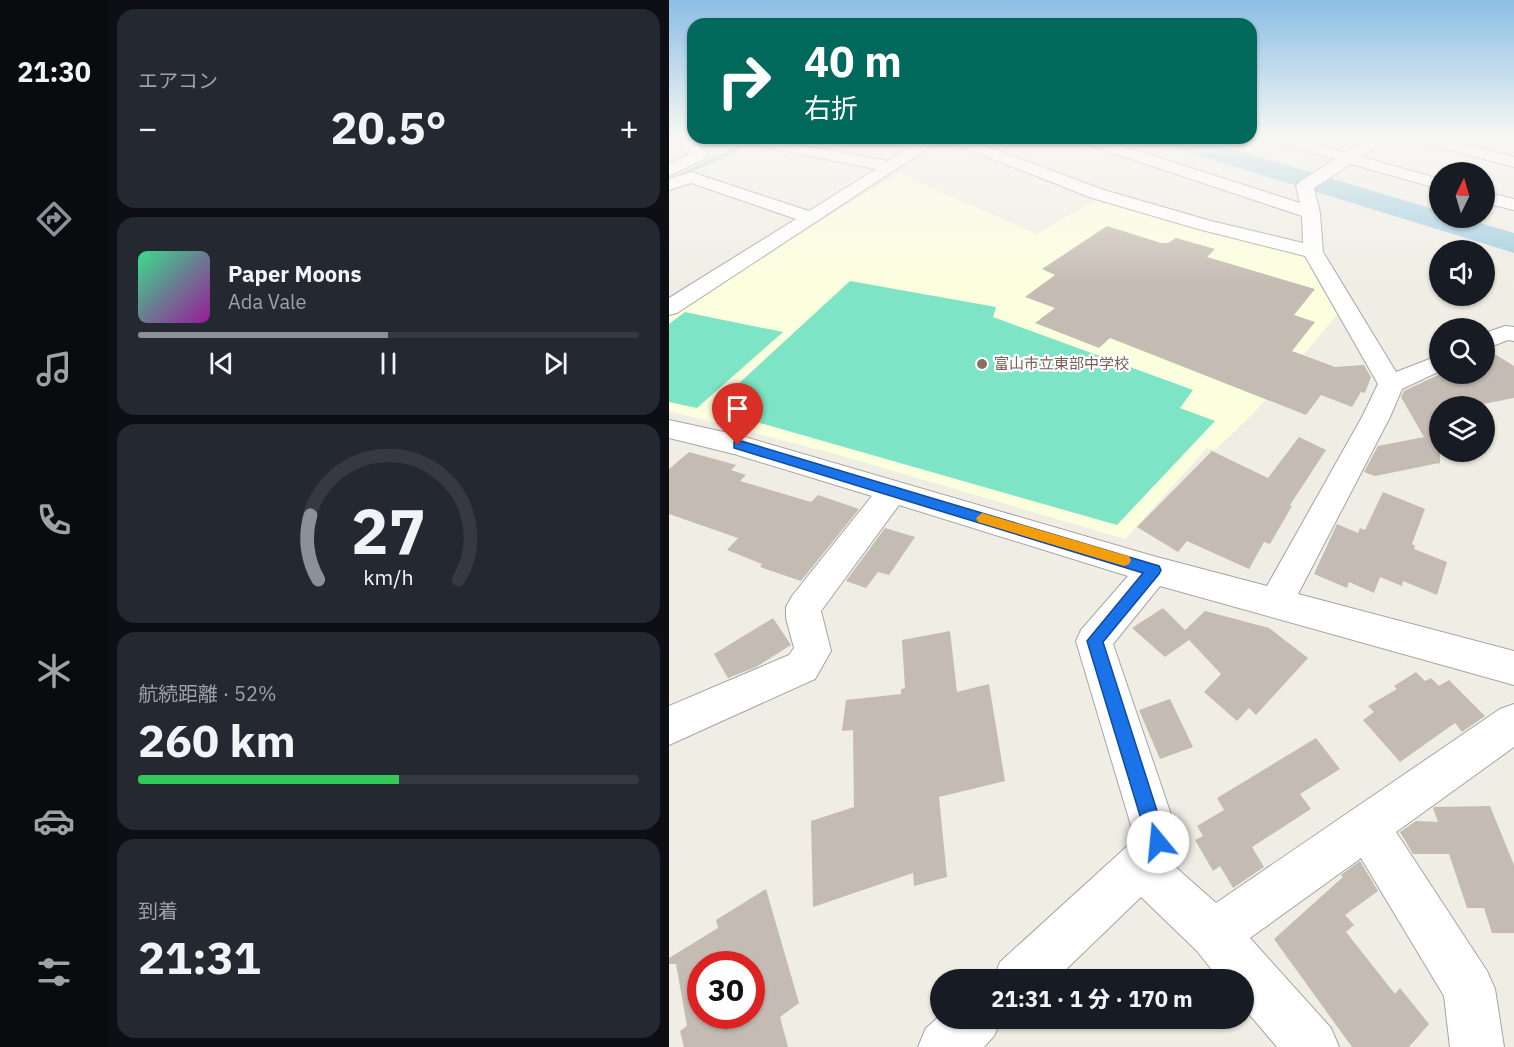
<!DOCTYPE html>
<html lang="ja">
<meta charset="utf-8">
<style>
body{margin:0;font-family:"IBM Plex Sans","Noto Sans JP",sans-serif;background:#242831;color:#f1f3f6;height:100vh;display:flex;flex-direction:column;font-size:22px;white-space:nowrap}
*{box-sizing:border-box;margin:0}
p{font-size:20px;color:#9ea1a6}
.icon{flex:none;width:33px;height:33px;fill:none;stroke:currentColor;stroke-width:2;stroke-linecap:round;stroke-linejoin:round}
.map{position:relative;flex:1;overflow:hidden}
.side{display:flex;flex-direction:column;gap:9px;padding:9px;background:#0d0f14;width:561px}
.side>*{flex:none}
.banner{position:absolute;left:18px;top:18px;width:570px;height:126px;border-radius:18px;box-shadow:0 2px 4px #0004;background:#00695c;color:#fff;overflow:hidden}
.needle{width:39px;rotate:5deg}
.tools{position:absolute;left:760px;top:162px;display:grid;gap:12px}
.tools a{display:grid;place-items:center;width:66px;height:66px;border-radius:50%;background:#171b24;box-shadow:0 2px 4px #0004;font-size:30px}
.speed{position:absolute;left:18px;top:951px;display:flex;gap:12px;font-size:30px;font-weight:700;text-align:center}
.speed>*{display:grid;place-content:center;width:78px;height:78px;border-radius:50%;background:#171b24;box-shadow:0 2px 4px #0004;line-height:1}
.speed .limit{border:9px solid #d22;background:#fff;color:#111}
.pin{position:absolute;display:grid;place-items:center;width:51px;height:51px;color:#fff;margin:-62px -26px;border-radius:50% 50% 50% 0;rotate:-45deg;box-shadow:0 0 6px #0007}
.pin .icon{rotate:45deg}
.me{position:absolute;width:66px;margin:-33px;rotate:343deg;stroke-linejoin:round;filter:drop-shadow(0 0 4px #0008)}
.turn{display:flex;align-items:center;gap:21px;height:126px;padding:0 18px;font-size:27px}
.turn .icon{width:78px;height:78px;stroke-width:2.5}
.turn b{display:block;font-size:42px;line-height:51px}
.big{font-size:45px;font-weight:800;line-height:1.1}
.side .card{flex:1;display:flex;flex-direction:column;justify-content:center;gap:9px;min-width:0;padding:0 21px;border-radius:18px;background:#242831}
.side .dial{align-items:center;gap:0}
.dial svg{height:156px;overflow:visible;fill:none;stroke:#363941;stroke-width:7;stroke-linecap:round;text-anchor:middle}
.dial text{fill:#f1f3f6;stroke:none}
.song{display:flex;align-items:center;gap:18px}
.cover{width:72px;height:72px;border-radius:9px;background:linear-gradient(135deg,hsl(150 70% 55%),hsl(300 70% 35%))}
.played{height:6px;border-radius:3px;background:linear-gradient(90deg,#8c9099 50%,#363941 50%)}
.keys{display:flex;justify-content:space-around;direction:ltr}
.heat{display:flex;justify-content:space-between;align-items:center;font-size:33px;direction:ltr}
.charge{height:9px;border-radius:4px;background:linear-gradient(90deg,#34c759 52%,#363941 0)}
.trip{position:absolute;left:261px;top:969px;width:324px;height:60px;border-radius:30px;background:#171b24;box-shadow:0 2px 4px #0004;font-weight:800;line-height:60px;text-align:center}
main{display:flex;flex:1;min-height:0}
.menu{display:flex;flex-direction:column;width:108px;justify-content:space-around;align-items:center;background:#090b0e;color:#9ea1a6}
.menu .icon{width:42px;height:42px}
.menu .selected{color:#8c9099}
.menu b{font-size:27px;color:#f1f3f6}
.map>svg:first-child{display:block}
.education{fill:#fcffde}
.pitch{fill:#7de4c5}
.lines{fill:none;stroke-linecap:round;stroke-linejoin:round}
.stream{fill:#a1cde0;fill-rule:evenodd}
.river{fill:#a1cde0;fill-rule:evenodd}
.building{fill:#c4bcb3;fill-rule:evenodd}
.minor-casing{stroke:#a5a5a5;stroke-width:2}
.minor{fill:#fff;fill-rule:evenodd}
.route{fill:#1a73e8;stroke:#114b97;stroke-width:1.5}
.slow{fill:#f59e0b}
.education-dot{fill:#8d6e63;stroke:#fff;stroke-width:2}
.labels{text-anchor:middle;stroke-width:4.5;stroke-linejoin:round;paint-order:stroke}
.far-education-label{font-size:15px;fill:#785e54;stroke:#fff;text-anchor:start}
</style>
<main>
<nav class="menu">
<b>21:30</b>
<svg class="icon selected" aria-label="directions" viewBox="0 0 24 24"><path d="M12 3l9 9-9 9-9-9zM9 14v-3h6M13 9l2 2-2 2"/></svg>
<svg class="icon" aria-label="music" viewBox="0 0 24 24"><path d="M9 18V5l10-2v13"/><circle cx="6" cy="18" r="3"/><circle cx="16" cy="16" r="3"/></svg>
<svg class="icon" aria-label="phone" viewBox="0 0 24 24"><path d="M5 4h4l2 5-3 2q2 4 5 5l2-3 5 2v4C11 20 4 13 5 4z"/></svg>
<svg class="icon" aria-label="climate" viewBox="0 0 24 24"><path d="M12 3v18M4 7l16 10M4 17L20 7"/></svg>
<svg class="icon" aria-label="car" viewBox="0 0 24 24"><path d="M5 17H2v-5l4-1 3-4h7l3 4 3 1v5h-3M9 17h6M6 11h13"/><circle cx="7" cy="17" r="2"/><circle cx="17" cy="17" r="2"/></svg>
<svg class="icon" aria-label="filters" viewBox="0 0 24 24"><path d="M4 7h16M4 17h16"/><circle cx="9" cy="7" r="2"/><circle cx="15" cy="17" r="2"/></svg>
</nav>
<section class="side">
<div class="card"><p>エアコン</p>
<div class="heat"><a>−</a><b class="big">20.5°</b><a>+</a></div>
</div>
<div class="card">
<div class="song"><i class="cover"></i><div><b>Paper Moons</b><p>Ada Vale</p></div></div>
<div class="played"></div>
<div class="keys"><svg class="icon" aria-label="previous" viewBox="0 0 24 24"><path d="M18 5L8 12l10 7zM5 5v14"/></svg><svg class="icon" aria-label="pause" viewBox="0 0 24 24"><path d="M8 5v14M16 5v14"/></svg><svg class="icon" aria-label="next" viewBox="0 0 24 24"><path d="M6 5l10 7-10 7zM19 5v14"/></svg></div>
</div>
<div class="card dial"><svg viewBox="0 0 100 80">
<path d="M14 69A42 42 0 1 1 86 69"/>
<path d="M14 69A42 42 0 0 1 10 36" stroke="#8c9099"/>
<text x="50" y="56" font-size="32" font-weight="700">27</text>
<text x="50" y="72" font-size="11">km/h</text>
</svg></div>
<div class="card"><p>航続距離 · 52%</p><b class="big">260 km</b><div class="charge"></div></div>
<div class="card"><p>到着</p><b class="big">21:31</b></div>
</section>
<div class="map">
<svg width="845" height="1047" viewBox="0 0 845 1047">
<rect width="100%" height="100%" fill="#f0ede4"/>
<path class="education" d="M 230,173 L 367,234 L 429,199 L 646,260 L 671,311 L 585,413 L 546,450 L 538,448 L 456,539 L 163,453 L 0,411 L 0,317 L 26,298 Z"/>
<g class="pitch">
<path d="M 181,281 L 327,307 L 324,317 L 524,390 L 511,408 L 546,421 L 448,525 L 42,409 Z"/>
<path d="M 16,312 L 25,314 L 114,332 L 28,408 L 0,402 L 0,324 Z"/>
</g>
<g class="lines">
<path class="stream" d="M 75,138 L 80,138 L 66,152 L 0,182 L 0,179 L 62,150 Z"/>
<path class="river" d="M 485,138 L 526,138 L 771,211 L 771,218 L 794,218 L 845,233 L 845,253 L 489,143 Z"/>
</g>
<g class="building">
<path d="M 438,226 L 492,243 L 499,243 L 507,238 L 546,249 L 538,257 L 646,289 L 625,315 L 646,322 L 623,351 L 666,367 L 695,365 L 702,377 L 696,393 L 692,392 L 683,407 L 652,395 L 637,415 L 441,338 L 430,348 L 366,323 L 386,308 L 356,297 L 386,275 L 373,269 Z"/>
<path d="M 824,353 L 845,366 L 845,398 L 804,406 L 771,406 L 771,465 L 770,463 L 706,476 L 695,472 L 709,446 L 755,437 L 732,397 L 735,391 L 771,374 L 816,374 L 816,354 Z"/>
<path d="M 630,437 L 657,450 L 621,505 L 623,506 L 601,544 L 595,542 L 580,569 L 518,541 L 509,552 L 468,527 L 543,451 L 599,478 Z"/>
<path d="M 20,452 L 67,465 L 62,470 L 77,475 L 71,481 L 142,502 L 149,495 L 190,509 L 132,581 L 91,567 L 93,564 L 58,550 L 69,538 L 0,514 L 0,469 Z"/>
<path d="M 714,492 L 756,509 L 743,544 L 746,546 L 745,549 L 778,562 L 768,595 L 734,581 L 733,586 L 711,577 L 705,593 L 680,582 L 678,588 L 645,574 L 668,524 L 689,533 L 691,528 L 696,530 Z"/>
<path d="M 216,528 L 246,537 L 220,575 L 209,572 L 197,588 L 177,581 Z"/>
<path d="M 494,608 L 516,630 L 536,611 L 600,628 L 639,658 L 587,715 L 580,708 L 568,721 L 535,692 L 552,674 L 520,640 L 496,657 L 463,628 Z"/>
<path d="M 104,618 L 122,645 L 87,667 L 59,678 L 45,654 Z"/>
<path d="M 281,631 L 288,692 L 320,684 L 336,781 L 270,797 L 278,877 L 245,886 L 244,873 L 144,907 L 142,821 L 185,807 L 184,730 L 173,731 L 177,700 L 232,694 L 232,689 L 236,688 L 233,640 Z"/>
<path d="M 747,672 L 756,681 L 762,678 L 770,686 L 780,680 L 816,716 L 793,732 L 786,723 L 731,762 L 694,720 L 705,712 L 699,706 L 728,689 L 725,686 Z"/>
<path d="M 501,699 L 524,747 L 491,759 L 470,710 Z"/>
<path d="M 647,738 L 671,769 L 631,794 L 642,809 L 583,847 L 595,867 L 564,888 L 551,866 L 544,871 L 526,840 L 534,836 L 528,826 L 555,810 L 548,798 Z"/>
<path d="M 821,806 L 845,865 L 845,933 L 823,933 L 815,908 L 798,908 L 780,854 L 744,854 L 731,832 L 747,821 L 769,822 L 764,808 L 766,807 Z"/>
<path d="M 691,861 L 709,891 L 676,915 L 685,925 L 677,932 L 726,994 L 731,988 L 760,1024 L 740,1047 L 683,1047 L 605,939 L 674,877 L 672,875 Z"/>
<path d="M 97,889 L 130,1003 L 111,1017 L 119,1047 L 15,1047 L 11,1031 L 18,1026 L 7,964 L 0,964 L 0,958 L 49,928 L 47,920 ZM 32,964 L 82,964 L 82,1016 L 32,1016 Z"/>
</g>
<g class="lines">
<defs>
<g id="minor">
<path d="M 8,138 L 24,138 L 39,155 L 37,158 L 0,176 L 0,164 L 20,154 L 13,147 Z"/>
<path d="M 92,138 L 109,138 L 108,141 L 219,161 L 255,138 L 295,138 L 435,190 L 542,221 L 634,243 L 633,216 L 408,141 L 406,138 L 429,138 L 631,203 L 627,186 L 630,182 L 666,159 L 603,141 L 601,138 L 626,138 L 677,153 L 700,138 L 718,138 L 693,157 L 771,179 L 771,189 L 682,164 L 645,188 L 651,213 L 654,252 L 727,372 L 771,355 L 771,371 L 733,389 L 721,417 L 629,594 L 845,651 L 845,685 L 491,586 L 444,644 L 511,841 L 502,863 L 547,903 L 831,709 L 845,704 L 845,747 L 727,832 L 818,971 L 826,989 L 835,1047 L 781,1047 L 775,996 L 692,858 L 581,938 L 662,1028 L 670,1047 L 608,1047 L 574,1007 L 574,980 L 551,980 L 528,951 L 472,897 L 386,980 L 324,980 L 331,962 L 466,839 L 407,641 L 412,630 L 459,576 L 230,505 L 152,611 L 162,651 L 146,679 L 0,745 L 0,706 L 120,655 L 125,648 L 117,618 L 117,607 L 123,596 L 203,496 L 65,454 L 0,438 L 0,420 L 69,435 L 484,556 L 598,586 L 693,417 L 709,384 L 636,256 L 529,229 L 423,198 L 273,139 L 8,313 L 0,315 L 0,298 L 127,219 L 22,183 L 0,190 L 0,179 L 22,172 L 140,211 L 207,169 L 91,146 L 88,143 Z"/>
<path d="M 746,138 L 772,138 L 845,157 L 845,167 L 748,141 Z"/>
<path d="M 816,192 L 845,199 L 845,210 L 816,203 Z"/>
<path d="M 836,326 L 845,327 L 845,341 L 839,340 L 816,349 L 816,333 Z"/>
<path d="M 272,1015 L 272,1018 L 333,1018 L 325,1036 L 315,1047 L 249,1047 L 257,1028 Z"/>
</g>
</defs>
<use href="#minor" class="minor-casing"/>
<use href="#minor" class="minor"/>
</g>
<linearGradient id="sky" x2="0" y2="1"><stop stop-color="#8bbee5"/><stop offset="0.48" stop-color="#f8f7f3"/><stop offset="1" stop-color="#f8f7f3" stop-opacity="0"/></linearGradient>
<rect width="845" height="285" fill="url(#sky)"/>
<path class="route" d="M 69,440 L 490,566 L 492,570 L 490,574 L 434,642 L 498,842 L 496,848 L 489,851 L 482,848 L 479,842 L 418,641 L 474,573 L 65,448 L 65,442 Z"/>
<path class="slow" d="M 313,513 L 455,555 L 460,556 L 462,560 L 460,564 L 455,566 L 309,522 L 307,518 Z"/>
<circle class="education-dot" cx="313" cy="364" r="6"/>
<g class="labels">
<g class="far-education-label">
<text x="325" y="369">富山市立東部中学校</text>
</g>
</g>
</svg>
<div class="tools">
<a><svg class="needle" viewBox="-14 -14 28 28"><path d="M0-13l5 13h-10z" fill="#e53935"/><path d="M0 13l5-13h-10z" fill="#9ea1a6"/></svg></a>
<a><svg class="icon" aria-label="sound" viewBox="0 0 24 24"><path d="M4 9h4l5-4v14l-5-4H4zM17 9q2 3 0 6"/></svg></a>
<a><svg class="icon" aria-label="search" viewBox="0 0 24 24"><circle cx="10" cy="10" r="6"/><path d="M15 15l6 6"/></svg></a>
<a><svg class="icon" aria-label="layers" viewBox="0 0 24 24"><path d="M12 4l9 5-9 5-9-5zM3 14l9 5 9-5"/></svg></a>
</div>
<div class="speed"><div class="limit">30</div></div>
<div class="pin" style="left:69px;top:445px;background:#d93025"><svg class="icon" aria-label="arrive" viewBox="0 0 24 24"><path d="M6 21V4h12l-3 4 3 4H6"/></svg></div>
<svg class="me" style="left:489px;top:842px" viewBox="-20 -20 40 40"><circle r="19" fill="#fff"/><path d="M0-13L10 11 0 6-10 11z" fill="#1a73e8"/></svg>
<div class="trip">21:31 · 1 分 · 170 m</div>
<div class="banner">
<div class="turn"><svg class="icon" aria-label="right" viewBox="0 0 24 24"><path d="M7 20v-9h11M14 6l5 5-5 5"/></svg><div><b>40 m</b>右折</div></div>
</div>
</div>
</main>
